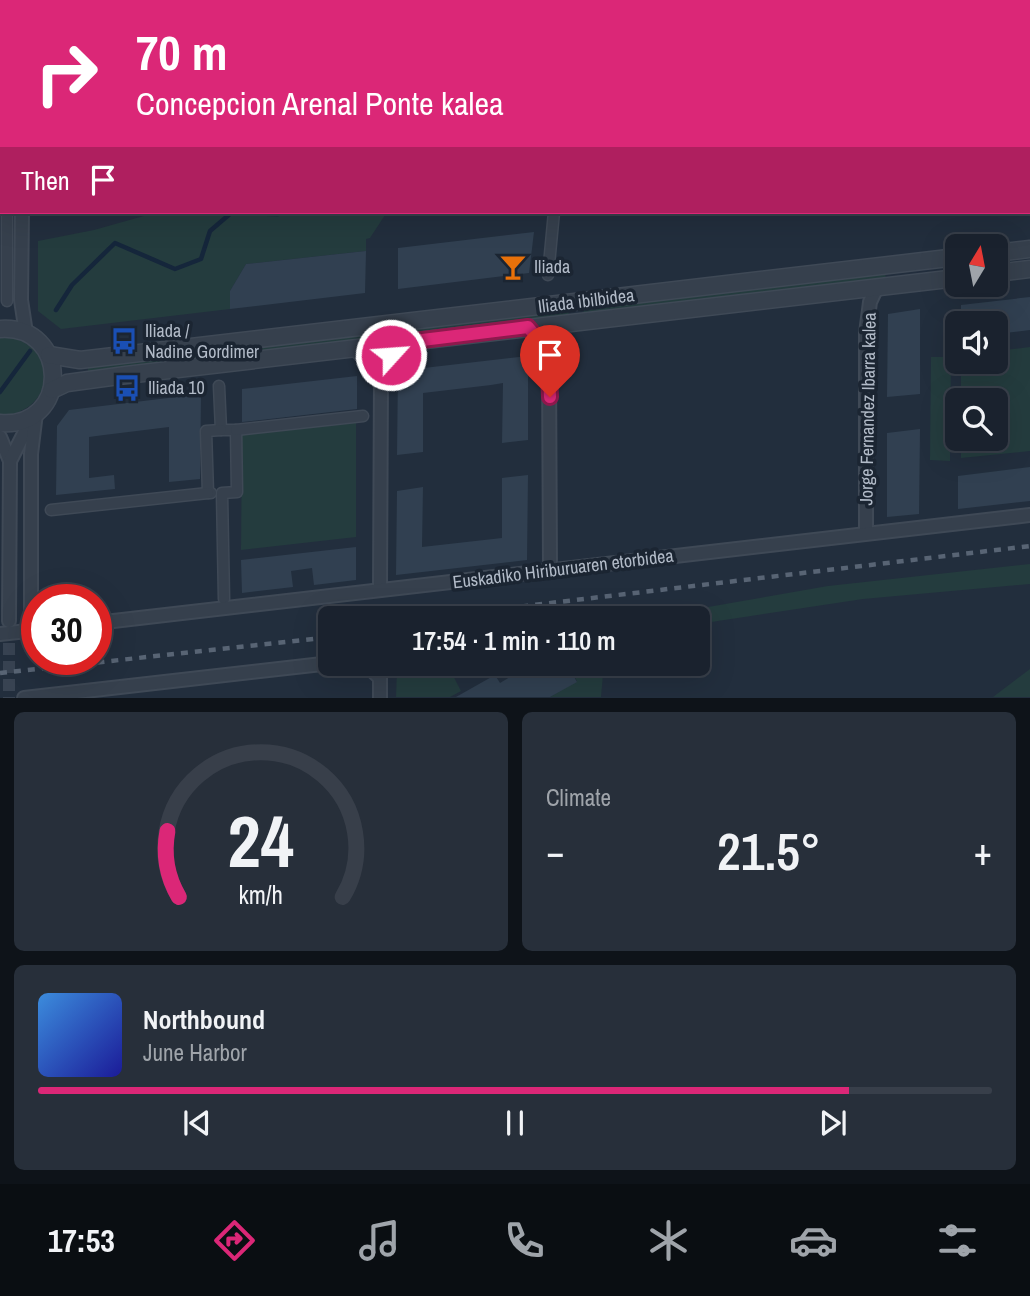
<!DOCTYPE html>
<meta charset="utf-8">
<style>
body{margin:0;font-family:"Archivo Narrow",sans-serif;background:#272f3a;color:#f1f3f6;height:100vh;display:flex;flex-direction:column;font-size:26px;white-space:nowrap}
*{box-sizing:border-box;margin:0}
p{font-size:23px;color:#9fa4aa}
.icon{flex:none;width:38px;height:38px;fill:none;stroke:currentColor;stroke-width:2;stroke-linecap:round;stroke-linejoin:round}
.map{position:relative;height:698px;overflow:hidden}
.sheet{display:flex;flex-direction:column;gap:14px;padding:14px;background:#0e1319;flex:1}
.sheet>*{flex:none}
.top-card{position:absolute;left:0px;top:0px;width:1031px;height:214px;box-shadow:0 7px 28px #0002,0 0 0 2px #383f4a;background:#db2777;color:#fff;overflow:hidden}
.needle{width:46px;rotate:10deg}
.fabs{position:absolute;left:945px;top:234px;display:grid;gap:14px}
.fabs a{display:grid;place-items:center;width:63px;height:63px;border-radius:10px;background:#1a222e;box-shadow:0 7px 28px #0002,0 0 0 2px #383f4a;font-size:35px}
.speed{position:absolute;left:21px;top:584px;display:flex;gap:14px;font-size:35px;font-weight:700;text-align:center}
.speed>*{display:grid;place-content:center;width:91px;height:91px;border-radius:50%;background:#1a222e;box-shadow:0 7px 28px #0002,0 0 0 2px #383f4a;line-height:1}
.speed .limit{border:10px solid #d22;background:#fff;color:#111}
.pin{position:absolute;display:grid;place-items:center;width:60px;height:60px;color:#fff;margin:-72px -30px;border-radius:50% 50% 50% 0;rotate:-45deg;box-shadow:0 0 7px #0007}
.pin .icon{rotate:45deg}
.me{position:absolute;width:77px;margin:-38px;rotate:64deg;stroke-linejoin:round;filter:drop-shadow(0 0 5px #0008)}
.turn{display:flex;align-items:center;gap:24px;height:147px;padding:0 21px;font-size:32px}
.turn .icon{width:91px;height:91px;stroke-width:2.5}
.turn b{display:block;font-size:49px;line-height:60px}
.then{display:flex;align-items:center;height:66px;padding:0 21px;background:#0003;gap:14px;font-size:26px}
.big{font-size:52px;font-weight:600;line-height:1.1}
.sheet .tile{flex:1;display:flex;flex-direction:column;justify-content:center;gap:10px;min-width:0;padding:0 24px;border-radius:10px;background:#272f3a}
.sheet .dial{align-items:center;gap:0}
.dial svg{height:182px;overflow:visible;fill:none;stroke:#383f4a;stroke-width:7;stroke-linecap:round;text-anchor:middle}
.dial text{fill:#f1f3f6;stroke:none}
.song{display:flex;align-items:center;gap:21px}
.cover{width:84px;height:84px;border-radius:10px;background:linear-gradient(135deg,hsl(210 70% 55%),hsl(240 70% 35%))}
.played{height:7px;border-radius:4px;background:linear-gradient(90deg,#db2777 85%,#383f4a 85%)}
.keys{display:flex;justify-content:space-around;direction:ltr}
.heat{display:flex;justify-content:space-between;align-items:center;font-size:38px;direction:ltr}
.sheet .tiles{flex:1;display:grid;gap:14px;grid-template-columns:1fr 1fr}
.tile:last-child{grid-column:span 2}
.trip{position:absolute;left:318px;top:606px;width:392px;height:70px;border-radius:10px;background:#1a222e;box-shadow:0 7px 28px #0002,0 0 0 2px #383f4a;font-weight:600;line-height:70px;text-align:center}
.tabs{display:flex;height:112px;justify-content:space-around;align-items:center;background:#0a0e12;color:#9fa4aa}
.tabs .icon{width:49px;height:49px}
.tabs .on{color:#db2777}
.tabs b{font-size:32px;color:#f1f3f6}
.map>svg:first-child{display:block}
.green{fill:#243c3e}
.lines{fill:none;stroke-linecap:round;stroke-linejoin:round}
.stream{stroke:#15263b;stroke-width:4.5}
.building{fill:#314051}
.minor-tunnel{stroke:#384352;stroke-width:12;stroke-dasharray:12 6;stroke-linecap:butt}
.service-casing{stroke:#3f4956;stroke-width:10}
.pedestrian-casing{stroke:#3f4956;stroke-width:13}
.minor-casing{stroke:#3f4956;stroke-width:16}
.tertiary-casing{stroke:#3f4956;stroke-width:19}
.service{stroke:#36404d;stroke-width:6}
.pedestrian{stroke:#36404d;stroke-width:10}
.minor{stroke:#36404d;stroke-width:12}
.tertiary{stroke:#36404d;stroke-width:16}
.rail{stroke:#586474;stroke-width:4.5;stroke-dasharray:7 7;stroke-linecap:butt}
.route-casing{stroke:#8e194d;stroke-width:18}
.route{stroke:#db2777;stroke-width:12}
.labels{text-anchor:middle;stroke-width:7;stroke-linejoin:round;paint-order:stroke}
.poi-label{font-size:18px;fill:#b2bbc8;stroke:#1b2532;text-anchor:start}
.street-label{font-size:18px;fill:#b2bbc8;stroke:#1b2532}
</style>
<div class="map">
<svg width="1030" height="698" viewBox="0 0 1030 698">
<rect width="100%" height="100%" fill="#222e3d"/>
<g class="green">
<path d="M 158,212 L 387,212 L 370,238 L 366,239 L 366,251 L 246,264 L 230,291 L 230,309 L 61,329 L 38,311 L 38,241 L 94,230 Z"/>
<path d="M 885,272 L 886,279 L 584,315 L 583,307 Z"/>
<path d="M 568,309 L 569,316 L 88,373 L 88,366 Z"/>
<path d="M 0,336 C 59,339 60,412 0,416 Z"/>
<path d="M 1030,347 L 1030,451 L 961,458 L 961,439 L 996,439 L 996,401 L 961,401 L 961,362 L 996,362 L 996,351 Z"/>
<path d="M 931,357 L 951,357 L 950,461 L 930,460 Z"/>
<path d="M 356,421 L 356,537 L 241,550 L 242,433 Z"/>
<path d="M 1030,564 L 1030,584 L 863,599 L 698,624 L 698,618 L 645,618 L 828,586 Z"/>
<path d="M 550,663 L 604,663 L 601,697 L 550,697 L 577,681 L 567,664 L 554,671 Z"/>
<path d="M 447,664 L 461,691 L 450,697 L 396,697 L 397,670 Z"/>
<path d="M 1030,669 L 1030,697 L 993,697 Z"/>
</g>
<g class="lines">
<g class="stream">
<path d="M 523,2 L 524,0"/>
<path d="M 56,310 L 72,285 L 115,243 L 175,269 L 201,259 L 210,231 L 231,213 L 278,214 L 283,212"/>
<path d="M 0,392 L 30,351"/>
</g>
</g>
<g class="building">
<path d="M 534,232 L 529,273 L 398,289 L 398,248 Z"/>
<path d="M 366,251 L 365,293 L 230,309 L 230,291 L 246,264 Z"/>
<path d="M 1030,297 L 1030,330 L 996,334 L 996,324 L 961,324 L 961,305 Z"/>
<path d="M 920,309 L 920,394 L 887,397 L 888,314 Z"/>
<path d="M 528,356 L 528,440 L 502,443 L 503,383 L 491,385 L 423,393 L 423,452 L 397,455 L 398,371 Z"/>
<path d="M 357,376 L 357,409 L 242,422 L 242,389 Z"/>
<path d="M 201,394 L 200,479 L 169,482 L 169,427 L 104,435 L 89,437 L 89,478 L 114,475 L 115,489 L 56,495 L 57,426 L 69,410 Z"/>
<path d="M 920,429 L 919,514 L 887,517 L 887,433 Z"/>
<path d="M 1030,467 L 1030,501 L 958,509 L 958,476 Z"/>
<path d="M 528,475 L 527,560 L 396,575 L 397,491 L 423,487 L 422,547 L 502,538 L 502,478 Z"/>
<path d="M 356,547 L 356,580 L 314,585 L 312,568 L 291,571 L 293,587 L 242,593 L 241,560 Z"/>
<path d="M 534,663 L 550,663 L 554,671 L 566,663 L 577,682 L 550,697 L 456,697 L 495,675 L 500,683 Z"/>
</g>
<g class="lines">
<path class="minor-tunnel" d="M 9,625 L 9,698"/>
<defs>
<path id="service" d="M 380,678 L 389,663"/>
<g id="pedestrian">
<path d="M 9,2 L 9,0"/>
<path d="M 0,37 L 2,36"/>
<path d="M 1029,41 L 1030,41"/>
<path d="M 0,87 L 2,87"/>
<path d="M 1029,94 L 1030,95"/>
<path d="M 548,275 L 554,212"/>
<path d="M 7,301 L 7,212"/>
<path d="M 219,386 L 221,430 L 236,430 L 237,492 L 222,493 L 224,599"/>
<path d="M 236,430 L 363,416"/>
<path d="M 211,493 L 208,493 L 206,431 L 221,430"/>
<path d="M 51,510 L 208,493"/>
</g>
<g id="minor">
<path d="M 24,2 L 24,0"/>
<path d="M 22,212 L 21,300 L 26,333"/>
<path d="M 528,327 L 544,344 L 549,359 L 550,571"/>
<path d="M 354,348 L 381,375"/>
<path d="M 0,437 L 10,461"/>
<path d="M 866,533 L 866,333 L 870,302 L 877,287"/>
<path d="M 380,590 L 381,375 L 391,355 L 406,342"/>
<path d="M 9,621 L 10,461 L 33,416"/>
<path d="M 96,623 L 1030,515"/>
<path d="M 31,631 L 31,454 L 36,413"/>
<path d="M 0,634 L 36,630"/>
<path d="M 364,663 L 380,678 L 380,698"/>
<path d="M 24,698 L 331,663"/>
</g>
<g id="tertiary">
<path d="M 996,253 L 1030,249"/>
<path d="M 996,273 L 1030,269"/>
<path d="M 0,329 C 70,324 71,429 0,423"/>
<path d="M 49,355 L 80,360 L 957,257"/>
<path d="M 52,390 L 67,383 L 126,375 L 957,278"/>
</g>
</defs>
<use href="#service" class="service-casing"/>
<use href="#pedestrian" class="pedestrian-casing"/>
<use href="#minor" class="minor-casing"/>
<use href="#tertiary" class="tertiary-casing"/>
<use href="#service" class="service"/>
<use href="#pedestrian" class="pedestrian"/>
<use href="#minor" class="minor"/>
<use href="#tertiary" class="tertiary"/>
<g class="rail">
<path d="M 424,618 L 1030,546"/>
<path d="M 0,673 L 331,637"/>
</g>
</g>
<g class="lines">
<defs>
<path id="route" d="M 391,355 L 406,342 L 528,327 L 548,351 L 550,397"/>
</defs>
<use href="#route" class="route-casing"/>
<use href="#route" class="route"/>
</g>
<defs>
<symbol id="bar-bare" viewBox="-9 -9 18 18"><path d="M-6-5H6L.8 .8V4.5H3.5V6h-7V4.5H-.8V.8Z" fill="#e8710a" stroke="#1b2532" stroke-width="2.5" paint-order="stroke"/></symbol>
<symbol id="bus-bare" viewBox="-9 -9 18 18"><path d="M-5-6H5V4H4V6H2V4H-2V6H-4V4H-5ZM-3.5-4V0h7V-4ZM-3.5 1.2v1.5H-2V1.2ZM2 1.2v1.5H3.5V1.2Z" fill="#1a4fb4" stroke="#1b2532" stroke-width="2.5" paint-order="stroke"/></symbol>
</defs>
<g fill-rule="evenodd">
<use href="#bar-bare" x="494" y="248" width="38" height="38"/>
<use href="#bus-bare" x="105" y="322" width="38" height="38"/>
<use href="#bus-bare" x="108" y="369" width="38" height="38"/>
</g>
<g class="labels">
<g class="poi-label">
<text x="534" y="273">Iliada</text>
<text x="145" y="337">Iliada /<tspan x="145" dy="21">Nadine Gordimer</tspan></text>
<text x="148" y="394">Iliada 10</text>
</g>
<g class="street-label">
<text transform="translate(586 301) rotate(-7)" y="6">Iliada ibilbidea</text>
<text transform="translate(868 409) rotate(-89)" y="6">Jorge Fernandez Ibarra kalea</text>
<text transform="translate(563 569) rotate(-7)" y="6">Euskadiko Hiriburuaren etorbidea</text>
</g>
</g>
</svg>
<div class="fabs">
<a><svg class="needle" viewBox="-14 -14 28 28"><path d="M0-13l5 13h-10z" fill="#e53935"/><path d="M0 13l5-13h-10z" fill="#9fa4aa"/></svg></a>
<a><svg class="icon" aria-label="sound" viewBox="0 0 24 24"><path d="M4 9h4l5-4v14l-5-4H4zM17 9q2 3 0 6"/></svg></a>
<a><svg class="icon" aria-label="search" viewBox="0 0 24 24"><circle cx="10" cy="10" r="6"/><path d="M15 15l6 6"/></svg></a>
</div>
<div class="speed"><div class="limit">30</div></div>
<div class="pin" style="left:550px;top:397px;background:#d93025"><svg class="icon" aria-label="arrive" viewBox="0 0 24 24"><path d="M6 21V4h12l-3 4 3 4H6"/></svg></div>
<svg class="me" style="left:391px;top:355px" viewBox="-20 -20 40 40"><circle r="17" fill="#db2777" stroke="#fff" stroke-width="3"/><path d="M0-11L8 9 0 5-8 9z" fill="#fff"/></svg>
<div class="trip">17:54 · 1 min · 110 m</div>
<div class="top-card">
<div class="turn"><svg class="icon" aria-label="right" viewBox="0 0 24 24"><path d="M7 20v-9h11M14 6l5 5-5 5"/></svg><div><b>70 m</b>Concepcion Arenal Ponte kalea</div></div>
<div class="then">Then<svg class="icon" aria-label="arrive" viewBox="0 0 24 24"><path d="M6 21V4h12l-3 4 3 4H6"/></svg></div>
</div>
</div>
<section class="sheet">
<div class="tiles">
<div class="tile dial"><svg viewBox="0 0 100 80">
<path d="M14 69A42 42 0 1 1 86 69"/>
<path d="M14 69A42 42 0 0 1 9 40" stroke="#db2777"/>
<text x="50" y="56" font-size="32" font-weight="700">24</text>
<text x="50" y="72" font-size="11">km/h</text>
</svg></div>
<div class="tile"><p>Climate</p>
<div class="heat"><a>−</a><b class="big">21.5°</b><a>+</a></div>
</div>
<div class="tile">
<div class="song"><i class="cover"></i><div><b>Northbound</b><p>June Harbor</p></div></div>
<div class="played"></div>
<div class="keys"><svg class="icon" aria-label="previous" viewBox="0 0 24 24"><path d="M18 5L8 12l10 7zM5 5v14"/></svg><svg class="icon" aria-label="pause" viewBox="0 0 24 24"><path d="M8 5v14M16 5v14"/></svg><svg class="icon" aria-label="next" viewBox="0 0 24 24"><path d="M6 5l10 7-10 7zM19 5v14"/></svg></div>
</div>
</div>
</section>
<nav class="tabs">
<b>17:53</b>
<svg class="icon on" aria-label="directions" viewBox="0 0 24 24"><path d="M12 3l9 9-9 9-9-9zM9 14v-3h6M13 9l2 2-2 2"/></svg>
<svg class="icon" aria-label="music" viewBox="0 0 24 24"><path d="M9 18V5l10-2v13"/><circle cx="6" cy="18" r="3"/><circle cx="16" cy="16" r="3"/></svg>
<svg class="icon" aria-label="phone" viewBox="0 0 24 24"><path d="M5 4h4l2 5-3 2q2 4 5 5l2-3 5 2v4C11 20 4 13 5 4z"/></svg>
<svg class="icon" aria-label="climate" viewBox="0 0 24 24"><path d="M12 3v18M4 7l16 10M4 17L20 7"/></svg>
<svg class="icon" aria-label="car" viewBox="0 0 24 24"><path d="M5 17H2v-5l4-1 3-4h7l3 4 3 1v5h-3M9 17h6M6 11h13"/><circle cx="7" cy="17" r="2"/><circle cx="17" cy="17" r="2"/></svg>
<svg class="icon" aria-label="filters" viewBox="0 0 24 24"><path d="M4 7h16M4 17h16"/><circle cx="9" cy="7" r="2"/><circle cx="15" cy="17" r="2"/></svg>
</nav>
